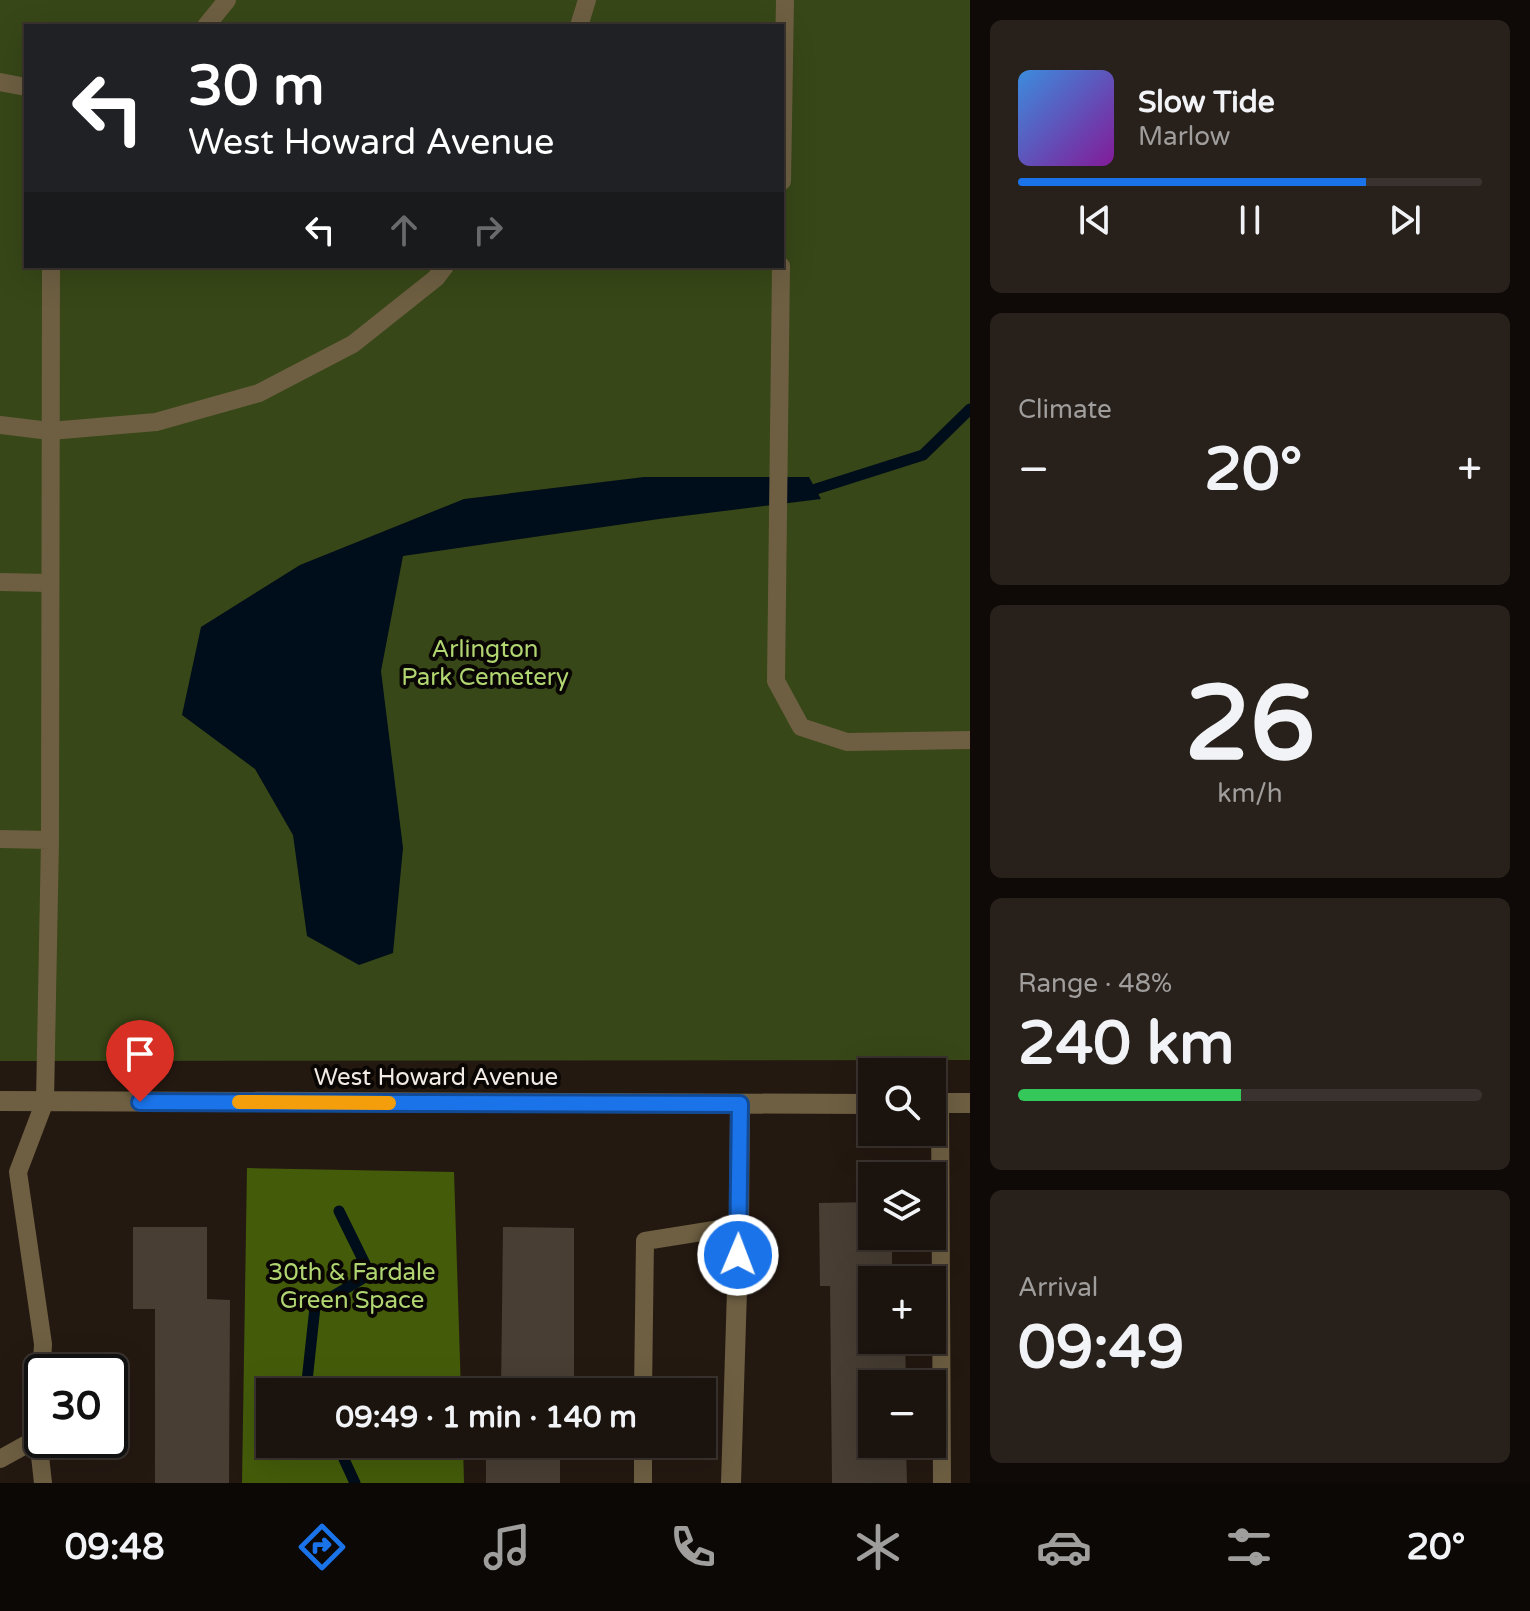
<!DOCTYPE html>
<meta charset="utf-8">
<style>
body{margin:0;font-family:"Varela Round",sans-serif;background:#28201b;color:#f1f3f6;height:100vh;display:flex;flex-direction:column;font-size:30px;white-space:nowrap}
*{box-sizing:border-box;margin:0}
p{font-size:26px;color:#a09e9d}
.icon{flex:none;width:44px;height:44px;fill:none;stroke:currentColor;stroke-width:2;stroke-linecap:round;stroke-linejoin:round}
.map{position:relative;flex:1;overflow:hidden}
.panel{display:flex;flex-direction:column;gap:20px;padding:20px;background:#0f0a07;width:560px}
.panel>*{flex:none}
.hud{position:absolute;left:24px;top:24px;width:760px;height:244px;border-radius:0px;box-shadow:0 8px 32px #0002,0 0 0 2px #39322e;background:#202124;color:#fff;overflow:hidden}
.buttons{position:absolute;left:858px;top:1058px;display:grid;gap:16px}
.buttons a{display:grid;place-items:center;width:88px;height:88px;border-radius:0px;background:#1b130d;box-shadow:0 8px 32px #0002,0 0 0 2px #39322e;font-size:40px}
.speed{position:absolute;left:24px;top:1354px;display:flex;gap:16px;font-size:40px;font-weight:700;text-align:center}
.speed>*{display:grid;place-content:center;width:104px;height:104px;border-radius:50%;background:#1b130d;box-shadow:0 8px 32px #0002,0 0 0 2px #39322e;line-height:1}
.speed .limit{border:4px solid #111;border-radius:12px;background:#fff;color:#111}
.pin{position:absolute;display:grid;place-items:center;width:68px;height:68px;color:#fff;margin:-82px -34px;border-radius:50% 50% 50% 0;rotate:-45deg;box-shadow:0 0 8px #0007}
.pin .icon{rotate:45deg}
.me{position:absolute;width:88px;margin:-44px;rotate:1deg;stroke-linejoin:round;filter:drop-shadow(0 0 6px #0008)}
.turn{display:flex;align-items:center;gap:28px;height:168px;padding:0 32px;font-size:36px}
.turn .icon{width:104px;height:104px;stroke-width:2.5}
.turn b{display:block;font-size:56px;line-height:68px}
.lanes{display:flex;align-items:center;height:76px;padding:0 32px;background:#0003;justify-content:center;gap:40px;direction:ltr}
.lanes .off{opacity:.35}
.big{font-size:60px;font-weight:800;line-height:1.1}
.panel .widget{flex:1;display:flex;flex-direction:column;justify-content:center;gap:12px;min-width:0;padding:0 28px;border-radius:12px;background:#28201b}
.panel .dial{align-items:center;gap:0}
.dial b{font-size:104px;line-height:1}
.song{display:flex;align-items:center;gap:24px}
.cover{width:96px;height:96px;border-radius:12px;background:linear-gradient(135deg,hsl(210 70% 55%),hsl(290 70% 35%))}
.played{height:8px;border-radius:4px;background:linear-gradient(90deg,#1a73e8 75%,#39322e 75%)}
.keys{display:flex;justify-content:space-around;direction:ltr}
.heat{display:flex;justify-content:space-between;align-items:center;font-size:44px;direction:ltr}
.charge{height:12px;border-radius:6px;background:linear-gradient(90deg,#34c759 48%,#39322e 0)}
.trip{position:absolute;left:256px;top:1378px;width:460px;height:80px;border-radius:0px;background:#1b130d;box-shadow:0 8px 32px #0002,0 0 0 2px #39322e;font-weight:800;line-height:80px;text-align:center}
.menu{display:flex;height:128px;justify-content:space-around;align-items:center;background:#0b0805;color:#a09e9d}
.menu .icon{width:56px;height:56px}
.menu .selected{color:#1a73e8}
.menu b{font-size:36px;color:#f1f3f6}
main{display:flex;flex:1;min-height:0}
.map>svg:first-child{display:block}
.green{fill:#374717;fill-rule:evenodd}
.forest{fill:#445c0a}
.water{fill:#000d1a}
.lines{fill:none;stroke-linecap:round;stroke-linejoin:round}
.stream{stroke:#000d1a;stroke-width:11}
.building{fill:#483e33}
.service{stroke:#6e5f42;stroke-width:18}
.minor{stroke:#6e5f42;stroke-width:20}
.tertiary{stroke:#6e5f42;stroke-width:20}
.route-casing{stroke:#114b97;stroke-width:20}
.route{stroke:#1a73e8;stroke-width:14}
.slow{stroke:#f59e0b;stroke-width:14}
.labels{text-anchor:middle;stroke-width:8;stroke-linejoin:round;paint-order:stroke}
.park-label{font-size:24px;fill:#b1d671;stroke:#090603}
.street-label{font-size:24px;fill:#f2eae4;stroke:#090603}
</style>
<main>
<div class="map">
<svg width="970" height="1483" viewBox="0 0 970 1483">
<rect width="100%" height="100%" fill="#241911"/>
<path class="green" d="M 0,0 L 970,0 L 970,1060 L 0,1061 ZM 26,26 L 782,26 L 782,266 L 26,266 Z"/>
<path class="forest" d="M 247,1168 L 454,1172 L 461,1392 L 270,1392 L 270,1444 L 463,1444 L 464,1483 L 242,1483 Z"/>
<path class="water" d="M 644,477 L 809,477 L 821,499 L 659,519 L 403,556 L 381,671 L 403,848 L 393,953 L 359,965 L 307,936 L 293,835 L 255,769 L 182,715 L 201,627 L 300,565 L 464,499 Z"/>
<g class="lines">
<g class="stream">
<path d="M 816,489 L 923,455 L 970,409"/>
<path d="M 312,1392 L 307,1381 L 315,1307 L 370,1274 L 339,1211"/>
<path d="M 337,1444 L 355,1483"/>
</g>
</g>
<g class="building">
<path d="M 872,1202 L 872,1236 L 892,1236 L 892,1280 L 872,1280 L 872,1340 L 905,1340 L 906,1384 L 872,1384 L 872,1444 L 906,1444 L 907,1483 L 832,1483 L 830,1286 L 820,1286 L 819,1203 Z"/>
<path d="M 133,1227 L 207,1227 L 207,1299 L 230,1300 L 229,1483 L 155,1483 L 155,1309 L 133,1309 Z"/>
<path d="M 503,1227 L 574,1228 L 574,1392 L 501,1392 Z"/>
<path d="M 486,1444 L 574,1444 L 574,1455 L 560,1455 L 560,1483 L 486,1483 Z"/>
</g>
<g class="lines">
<g class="service">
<path d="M 206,26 L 227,0"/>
<path d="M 579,26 L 587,0"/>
<path d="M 0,82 L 26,87"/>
<path d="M 782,181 L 785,0"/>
<path d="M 781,266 L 776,681 L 801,727 L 847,742 L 970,740"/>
<path d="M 0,425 L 50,431 L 156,422 L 259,393 L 353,344 L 436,278 L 445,266"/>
<path d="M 0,582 L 50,583"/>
<path d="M 0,839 L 50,840 L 45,1101 L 18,1172 L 43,1344 L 38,1438 L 43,1483"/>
<path d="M 50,840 L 51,266"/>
<path d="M 940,1103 L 942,1483"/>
<path d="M 643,1392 L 645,1241 L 739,1226"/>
<path d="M 643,1444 L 643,1483"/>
<path d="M 0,1459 L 38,1438"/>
</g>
<path class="minor" d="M 731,1483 L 739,1226 L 740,1104"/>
<g class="tertiary">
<path d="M 0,1101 L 872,1104"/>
<path d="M 932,1103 L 970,1103"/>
</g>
</g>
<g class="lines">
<defs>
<path id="route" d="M 140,1102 L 740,1104 L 738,1255"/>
</defs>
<use href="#route" class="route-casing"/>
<use href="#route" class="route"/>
<path class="slow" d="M 239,1102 L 389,1103"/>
</g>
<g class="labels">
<g class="park-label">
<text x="485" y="657">Arlington<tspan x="485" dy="28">Park Cemetery</tspan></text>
<text x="352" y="1280">30th &amp; Fardale<tspan x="352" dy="28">Green Space</tspan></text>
</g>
<g class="street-label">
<text x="436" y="1085">West Howard Avenue</text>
</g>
</g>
</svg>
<div class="buttons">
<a><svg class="icon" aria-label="search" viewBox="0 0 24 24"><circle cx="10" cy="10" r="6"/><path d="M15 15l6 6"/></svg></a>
<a><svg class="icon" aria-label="layers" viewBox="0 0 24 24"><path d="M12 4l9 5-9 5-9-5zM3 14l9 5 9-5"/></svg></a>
<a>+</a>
<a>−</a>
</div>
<div class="speed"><div class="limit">30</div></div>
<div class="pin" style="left:140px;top:1102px;background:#d93025"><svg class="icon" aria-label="arrive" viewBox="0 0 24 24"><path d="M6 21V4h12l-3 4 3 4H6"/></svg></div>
<svg class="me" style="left:738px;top:1255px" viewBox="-20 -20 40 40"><circle r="17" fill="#1a73e8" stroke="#fff" stroke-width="3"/><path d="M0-11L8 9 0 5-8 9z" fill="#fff"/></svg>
<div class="trip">09:49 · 1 min · 140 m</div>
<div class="hud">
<div class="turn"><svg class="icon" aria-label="left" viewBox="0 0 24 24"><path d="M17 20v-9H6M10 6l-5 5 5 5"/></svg><div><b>30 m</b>West Howard Avenue</div></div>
<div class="lanes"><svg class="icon" aria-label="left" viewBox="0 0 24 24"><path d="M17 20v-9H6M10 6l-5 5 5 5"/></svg><svg class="icon off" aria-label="ahead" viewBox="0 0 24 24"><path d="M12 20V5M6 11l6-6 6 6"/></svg><svg class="icon off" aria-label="right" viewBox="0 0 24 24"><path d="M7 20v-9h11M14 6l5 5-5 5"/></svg></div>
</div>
</div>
<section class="panel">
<div class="widget">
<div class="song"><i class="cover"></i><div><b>Slow Tide</b><p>Marlow</p></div></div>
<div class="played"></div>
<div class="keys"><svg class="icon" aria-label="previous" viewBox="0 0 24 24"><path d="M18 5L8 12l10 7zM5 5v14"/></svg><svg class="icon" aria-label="pause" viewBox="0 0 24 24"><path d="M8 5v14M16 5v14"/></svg><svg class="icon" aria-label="next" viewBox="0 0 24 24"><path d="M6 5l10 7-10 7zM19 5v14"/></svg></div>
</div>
<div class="widget"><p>Climate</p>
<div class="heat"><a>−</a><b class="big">20°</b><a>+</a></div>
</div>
<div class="widget dial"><b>26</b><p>km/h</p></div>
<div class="widget"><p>Range · 48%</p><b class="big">240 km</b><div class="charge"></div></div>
<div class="widget"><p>Arrival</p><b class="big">09:49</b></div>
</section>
</main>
<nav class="menu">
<b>09:48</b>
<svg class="icon selected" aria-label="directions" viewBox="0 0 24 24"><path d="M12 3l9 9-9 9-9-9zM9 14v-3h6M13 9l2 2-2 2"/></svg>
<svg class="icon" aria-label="music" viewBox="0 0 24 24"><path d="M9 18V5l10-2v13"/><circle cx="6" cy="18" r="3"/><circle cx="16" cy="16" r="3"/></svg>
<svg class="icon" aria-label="phone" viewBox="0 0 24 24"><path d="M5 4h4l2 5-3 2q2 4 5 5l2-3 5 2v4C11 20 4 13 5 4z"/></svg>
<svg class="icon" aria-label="climate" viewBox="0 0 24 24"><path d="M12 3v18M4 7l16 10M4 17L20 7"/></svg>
<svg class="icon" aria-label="car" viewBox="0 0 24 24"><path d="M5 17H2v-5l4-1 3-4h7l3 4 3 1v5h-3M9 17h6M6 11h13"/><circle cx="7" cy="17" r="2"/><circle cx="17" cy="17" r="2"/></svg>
<svg class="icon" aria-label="filters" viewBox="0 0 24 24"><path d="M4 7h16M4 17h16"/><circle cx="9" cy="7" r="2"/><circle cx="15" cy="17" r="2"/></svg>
<b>20°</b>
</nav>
